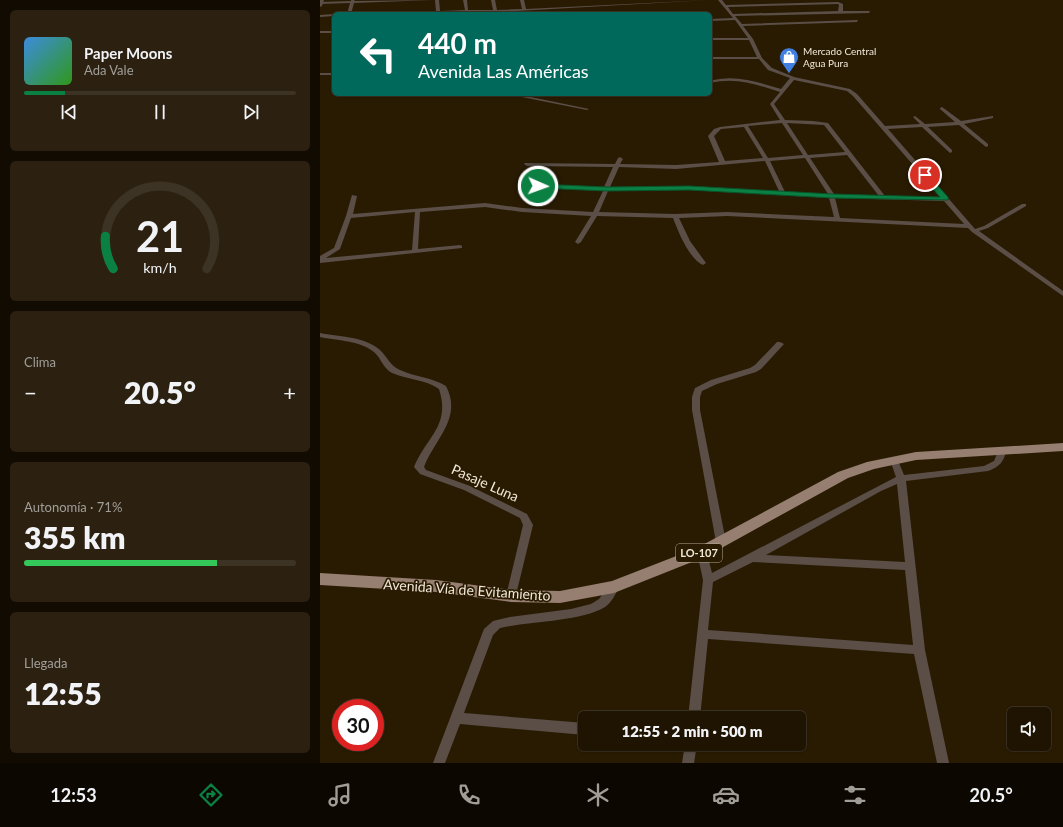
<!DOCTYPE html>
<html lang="es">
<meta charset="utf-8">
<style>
body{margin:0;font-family:Lato,sans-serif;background:#2c2111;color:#f1f3f6;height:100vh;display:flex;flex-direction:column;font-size:15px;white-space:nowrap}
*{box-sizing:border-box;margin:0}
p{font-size:13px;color:#a19e99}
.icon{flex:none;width:22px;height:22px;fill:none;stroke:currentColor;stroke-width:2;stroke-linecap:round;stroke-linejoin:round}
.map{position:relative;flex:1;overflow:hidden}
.details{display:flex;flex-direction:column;gap:10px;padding:10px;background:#110b01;width:320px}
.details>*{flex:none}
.banner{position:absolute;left:12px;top:12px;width:380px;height:84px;border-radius:6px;box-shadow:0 1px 3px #0004,0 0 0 1px #3c3324;background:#00695c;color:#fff;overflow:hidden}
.buttons{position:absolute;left:687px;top:707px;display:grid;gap:8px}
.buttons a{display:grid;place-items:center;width:44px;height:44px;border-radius:6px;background:#1f1402;box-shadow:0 1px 3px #0004,0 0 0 1px #3c3324;font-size:20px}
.speed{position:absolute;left:12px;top:699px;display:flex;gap:8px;font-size:20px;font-weight:700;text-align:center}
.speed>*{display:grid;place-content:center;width:52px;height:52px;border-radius:50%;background:#1f1402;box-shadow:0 1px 3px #0004,0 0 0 1px #3c3324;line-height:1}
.speed .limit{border:6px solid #d22;background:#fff;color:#111}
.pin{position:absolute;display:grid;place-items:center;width:34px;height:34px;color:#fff;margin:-17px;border:2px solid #fff;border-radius:50%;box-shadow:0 1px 4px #0007}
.me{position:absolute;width:44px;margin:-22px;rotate:92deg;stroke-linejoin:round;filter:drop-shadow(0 0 3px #0008)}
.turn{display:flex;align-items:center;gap:14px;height:84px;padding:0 20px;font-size:18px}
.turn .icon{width:52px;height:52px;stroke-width:2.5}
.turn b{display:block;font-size:28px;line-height:34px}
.big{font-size:30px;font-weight:800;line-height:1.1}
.details .widget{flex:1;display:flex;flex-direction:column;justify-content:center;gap:6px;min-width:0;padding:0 14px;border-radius:6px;background:#2c2111}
.details .dial{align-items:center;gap:0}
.dial svg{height:104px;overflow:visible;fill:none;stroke:#3c3324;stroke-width:7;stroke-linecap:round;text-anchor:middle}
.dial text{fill:#f1f3f6;stroke:none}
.song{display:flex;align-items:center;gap:12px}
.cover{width:48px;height:48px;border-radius:6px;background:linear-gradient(135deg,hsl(210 70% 55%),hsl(110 70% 35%))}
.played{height:4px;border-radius:2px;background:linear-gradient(90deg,#0b8043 15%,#3c3324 15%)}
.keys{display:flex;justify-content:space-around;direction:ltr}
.heat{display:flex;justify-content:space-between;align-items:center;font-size:22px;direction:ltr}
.charge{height:6px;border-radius:3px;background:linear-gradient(90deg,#34c759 71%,#3c3324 0)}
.trip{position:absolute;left:258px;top:711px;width:228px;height:40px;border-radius:6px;background:#1f1402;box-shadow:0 1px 3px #0004,0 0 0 1px #3c3324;font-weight:800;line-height:40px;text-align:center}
.menu{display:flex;height:64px;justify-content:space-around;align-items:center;background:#0c0801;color:#a19e99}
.menu .icon{width:28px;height:28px}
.menu .active{color:#0b8043}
.menu b{font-size:18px;color:#f1f3f6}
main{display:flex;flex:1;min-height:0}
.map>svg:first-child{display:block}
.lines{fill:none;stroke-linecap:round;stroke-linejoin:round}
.minor{fill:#5a4e47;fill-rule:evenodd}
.tertiary{fill:#5a4e47;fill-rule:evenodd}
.primary{fill:#967e70;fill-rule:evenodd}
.route{fill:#0b8043;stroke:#07532c}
.labels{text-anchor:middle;stroke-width:3.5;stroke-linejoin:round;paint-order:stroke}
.far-poi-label{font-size:10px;fill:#f1e8d8;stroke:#291b02;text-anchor:start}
.shield{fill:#291b02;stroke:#b5aa98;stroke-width:1}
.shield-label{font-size:11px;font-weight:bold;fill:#f1e8d8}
.near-street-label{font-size:14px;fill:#f1e8d8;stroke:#291b02}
</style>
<main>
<section class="details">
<div class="widget">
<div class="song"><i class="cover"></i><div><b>Paper Moons</b><p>Ada Vale</p></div></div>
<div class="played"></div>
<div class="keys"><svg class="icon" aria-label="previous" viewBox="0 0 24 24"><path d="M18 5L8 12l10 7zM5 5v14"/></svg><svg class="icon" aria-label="pause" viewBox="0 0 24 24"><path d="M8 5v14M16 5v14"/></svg><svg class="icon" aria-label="next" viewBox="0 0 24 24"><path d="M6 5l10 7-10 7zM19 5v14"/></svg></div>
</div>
<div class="widget dial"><svg viewBox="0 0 100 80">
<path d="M14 69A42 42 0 1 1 86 69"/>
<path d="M14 69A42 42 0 0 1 8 44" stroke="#0b8043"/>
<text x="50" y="56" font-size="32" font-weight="700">21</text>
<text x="50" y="72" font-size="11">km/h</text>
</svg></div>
<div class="widget"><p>Clima</p>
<div class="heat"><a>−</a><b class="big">20.5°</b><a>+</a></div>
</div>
<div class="widget"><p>Autonomía · 71%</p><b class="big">355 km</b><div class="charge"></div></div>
<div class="widget"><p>Llegada</p><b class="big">12:55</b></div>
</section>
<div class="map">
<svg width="743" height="763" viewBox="0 0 743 763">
<rect width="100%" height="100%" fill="#291b02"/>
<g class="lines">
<g class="minor">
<path d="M 31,0 L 35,0 L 34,1 L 113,0 L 34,3 L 31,14 L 27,14 L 30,3 L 0,4 L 0,2 L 31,1 Z"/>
<path d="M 115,0 L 119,0 L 120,11 L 145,10 L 143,0 L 147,0 L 148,10 L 173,10 L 171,0 L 175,0 L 177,10 L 202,9 L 200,0 L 204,0 L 206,9 L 389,0 L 177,12 L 178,14 L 174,14 L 174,12 L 149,13 L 149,14 L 145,14 L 145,13 L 120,14 L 48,14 L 50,13 L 116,11 Z"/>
<path d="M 398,0 L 402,0 L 406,5 L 518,2 L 523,4 L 523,11 L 550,11 L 549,13 L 415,16 L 422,24 L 538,20 L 537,22 L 423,26 L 433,39 L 442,58 L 452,68 L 474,77 L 530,89 L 537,94 L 565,126 L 600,124 L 593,117 L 595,116 L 605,124 L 635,122 L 620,109 L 620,108 L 622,107 L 641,121 L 673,116 L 673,118 L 644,124 L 668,144 L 668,146 L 666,147 L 639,125 L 608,127 L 632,150 L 632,152 L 630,153 L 602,127 L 568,129 L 655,229 L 664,226 L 702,204 L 706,204 L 706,206 L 668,228 L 659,231 L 743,291 L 743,296 L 652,232 L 648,228 L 407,216 L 359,218 L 370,241 L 386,263 L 383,265 C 369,259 358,231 353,218 L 277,216 L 261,242 L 258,244 L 255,242 L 271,216 L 202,212 L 165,207 L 100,212 L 98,249 L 140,245 L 142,246 L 142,248 L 0,263 L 0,256 L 14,248 L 26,216 L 32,195 L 37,196 L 33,214 L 165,203 L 202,208 L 273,212 L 283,191 L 203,187 L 200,185 L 203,183 L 284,187 L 293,167 L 207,166 L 204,164 L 205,163 L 295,164 L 298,158 L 300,157 L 303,159 L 300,164 L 356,165 L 399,162 L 388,136 L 394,129 L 400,127 L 460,120 L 450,104 L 460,92 C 435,84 416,77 390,83 L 390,81 C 415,74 437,82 461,89 L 470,78 L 448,70 L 439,59 L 390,59 L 390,57 L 437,57 L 429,40 L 390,40 L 390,38 L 428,38 L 415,20 L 390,21 L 390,19 L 413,18 ZM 518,4 L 519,5 L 518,11 L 413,14 L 408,7 ZM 474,80 L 527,91 L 533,96 L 621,197 L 565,196 L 508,123 L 493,121 L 465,120 L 454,104 ZM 462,123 L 483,155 L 448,158 L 428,126 ZM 467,123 L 504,125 L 525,152 L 488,155 ZM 424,127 L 443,158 L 405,161 L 394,136 L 401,129 ZM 527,155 L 559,196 L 514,194 L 490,158 ZM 485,158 L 508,194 L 465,192 L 450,161 ZM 445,161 L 459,191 L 369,186 L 290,187 L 299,167 L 356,169 ZM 369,190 L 509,198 L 514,217 L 407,212 L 355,214 L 279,212 L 288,191 ZM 515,198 L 624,201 L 644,224 L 520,218 ZM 95,212 L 92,250 L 6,258 L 20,249 L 31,218 Z"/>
<path d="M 14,14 L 14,16 L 0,17 L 0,15 Z"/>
<rect x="0" y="31" width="14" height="2"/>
<rect x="0" y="73" width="14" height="2"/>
<path d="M 187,94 L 196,94 L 269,109 L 267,110 Z"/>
<path d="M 0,333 C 19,337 40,336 56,347 C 66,353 69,366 80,370 C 95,377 111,377 126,386 C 143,418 114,440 104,467 L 106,470 L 150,486 L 207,514 L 213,525 L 195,599 L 191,600 L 187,599 L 186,596 L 203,525 L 200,518 L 144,490 L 100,474 L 94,467 C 106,437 131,426 119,389 C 105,379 88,380 72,373 C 63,368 61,358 54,352 C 39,340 18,341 0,337 Z"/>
<path d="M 457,342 L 460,342 L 464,344 L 441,369 L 436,372 L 397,384 L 382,391 L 380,397 L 380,410 L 406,542 L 405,545 L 401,546 L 397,545 L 396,542 L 372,410 L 372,397 L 375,388 L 391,380 L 430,368 L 435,365 Z"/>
<path d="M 682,448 L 685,449 L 686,451 C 684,462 679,467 668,471 L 586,481 L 605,650 L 629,763 L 617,763 L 594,654 L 388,639 L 380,718 L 368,718 L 383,580 L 377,552 L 378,549 L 382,548 L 386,549 L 392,573 L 576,477 L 570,460 L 571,458 L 577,458 L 584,475 L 664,466 L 674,461 L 679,449 ZM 577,484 L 585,562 L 446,555 L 561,491 ZM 433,562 L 585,570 L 593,645 L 388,630 L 393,582 Z"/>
<path d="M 294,583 L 298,584 L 299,587 C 296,594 291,603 285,607 C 260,622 210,621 180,628 L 173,635 L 144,713 L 265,723 L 265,735 L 140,724 L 125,763 L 113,763 L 164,629 L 173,621 L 177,620 L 190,617 L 251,609 L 271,604 L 279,599 L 290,584 Z"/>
<path d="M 365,744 L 377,744 L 374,763 L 362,763 Z"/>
</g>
<path class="tertiary" d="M 0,0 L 4,0 L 2,6 L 0,7 Z"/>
<path class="primary" d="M 743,443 L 743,451 L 596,460 L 554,469 L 528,478 L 387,556 L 294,593 L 240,603 L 191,602 L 116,592 L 0,585 L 0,573 L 116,580 L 191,590 L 240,591 L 292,581 L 377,548 L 518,472 L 547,462 L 596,452 Z"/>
</g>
<path class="route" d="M 602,174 L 607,174 L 628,197 L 628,200 L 512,198 L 369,190 L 287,191 L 218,188 L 215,186 L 218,184 L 287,187 L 369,186 L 512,194 L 620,197 L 602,177 Z"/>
<defs>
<symbol id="shop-pin" viewBox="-11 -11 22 30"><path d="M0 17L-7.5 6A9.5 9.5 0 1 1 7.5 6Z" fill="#3f7fe0" stroke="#291b02"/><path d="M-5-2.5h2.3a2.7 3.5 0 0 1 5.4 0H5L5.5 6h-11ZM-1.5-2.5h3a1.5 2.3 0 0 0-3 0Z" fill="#fff"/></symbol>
</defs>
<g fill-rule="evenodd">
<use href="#shop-pin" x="458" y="46" width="22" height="30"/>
</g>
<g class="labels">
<g class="far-poi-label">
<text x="483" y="55">Mercado Central<tspan x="483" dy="12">Agua Pura</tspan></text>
</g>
<rect class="shield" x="356" y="544" width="46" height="18" rx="3"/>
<g class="shield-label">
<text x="379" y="557">LO-107</text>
</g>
<g class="near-street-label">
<text transform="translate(165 483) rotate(24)" y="5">Pasaje Luna</text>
<text transform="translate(147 590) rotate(4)" y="5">Avenida Vía de Evitamiento</text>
</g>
</g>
</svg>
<div class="buttons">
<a><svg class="icon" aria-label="sound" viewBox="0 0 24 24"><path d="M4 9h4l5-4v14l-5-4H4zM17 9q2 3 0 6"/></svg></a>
</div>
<div class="speed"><div class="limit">30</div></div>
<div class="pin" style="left:605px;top:175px;background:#d93025"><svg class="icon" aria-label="arrive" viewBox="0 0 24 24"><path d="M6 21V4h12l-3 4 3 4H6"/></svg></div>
<svg class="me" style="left:218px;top:186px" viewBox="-20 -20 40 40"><circle r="17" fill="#0b8043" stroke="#fff" stroke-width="3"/><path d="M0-11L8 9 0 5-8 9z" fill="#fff"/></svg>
<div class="trip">12:55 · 2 min · 500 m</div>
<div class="banner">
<div class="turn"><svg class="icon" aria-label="left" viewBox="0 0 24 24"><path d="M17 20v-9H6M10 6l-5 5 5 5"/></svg><div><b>440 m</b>Avenida Las Américas</div></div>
</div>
</div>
</main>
<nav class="menu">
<b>12:53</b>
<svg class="icon active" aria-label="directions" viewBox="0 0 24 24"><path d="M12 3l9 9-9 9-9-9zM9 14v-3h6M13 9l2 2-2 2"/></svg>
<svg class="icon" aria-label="music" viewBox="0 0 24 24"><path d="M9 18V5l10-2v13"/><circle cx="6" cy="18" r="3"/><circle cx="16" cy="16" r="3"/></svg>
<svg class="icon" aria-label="phone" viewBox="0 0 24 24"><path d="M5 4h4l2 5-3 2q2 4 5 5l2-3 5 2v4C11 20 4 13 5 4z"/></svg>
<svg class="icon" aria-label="climate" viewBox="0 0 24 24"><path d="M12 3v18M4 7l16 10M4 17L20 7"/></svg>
<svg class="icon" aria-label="car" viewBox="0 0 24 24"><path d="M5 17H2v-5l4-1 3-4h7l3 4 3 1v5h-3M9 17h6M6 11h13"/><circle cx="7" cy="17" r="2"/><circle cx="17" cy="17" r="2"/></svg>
<svg class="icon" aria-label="filters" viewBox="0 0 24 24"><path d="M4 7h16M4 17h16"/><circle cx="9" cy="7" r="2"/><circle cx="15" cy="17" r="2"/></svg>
<b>20.5°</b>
</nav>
